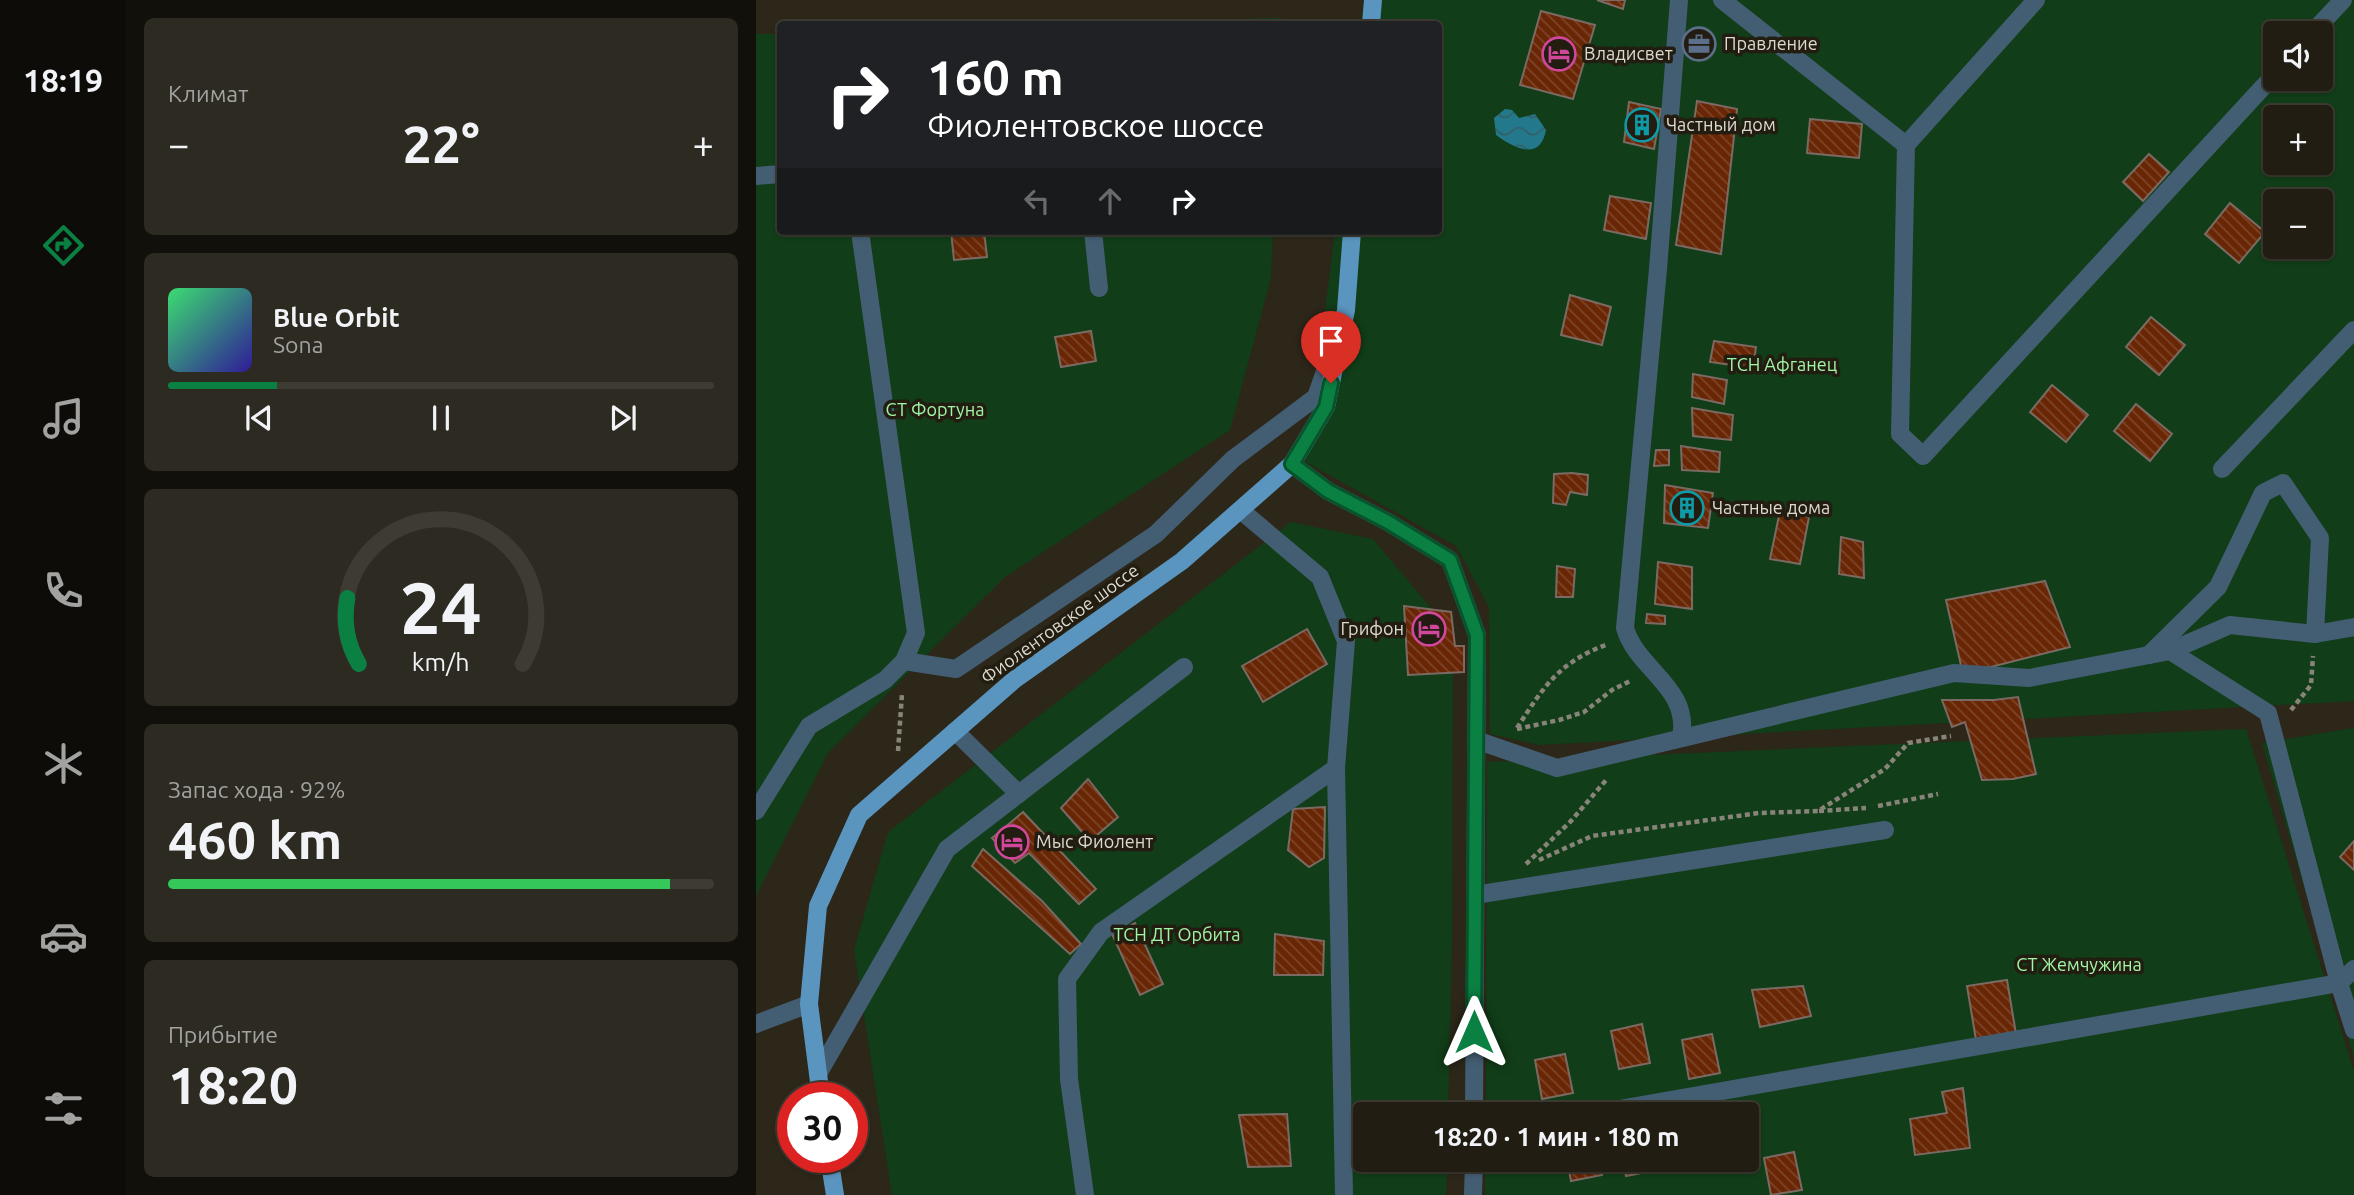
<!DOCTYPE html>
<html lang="ru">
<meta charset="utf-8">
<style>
body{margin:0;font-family:Ubuntu,sans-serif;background:#2d2a21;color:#f1f3f6;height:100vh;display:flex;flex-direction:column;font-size:26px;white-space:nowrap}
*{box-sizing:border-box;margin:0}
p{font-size:23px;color:#a2a2a0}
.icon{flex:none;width:38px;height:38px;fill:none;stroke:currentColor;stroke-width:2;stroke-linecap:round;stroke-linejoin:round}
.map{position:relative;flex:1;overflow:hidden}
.sheet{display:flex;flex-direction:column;gap:18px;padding:18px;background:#12100a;width:630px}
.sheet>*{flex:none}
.guide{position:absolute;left:21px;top:21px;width:665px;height:214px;border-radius:7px;box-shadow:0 2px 5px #0004,0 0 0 2px #3e3b33;background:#202124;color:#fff;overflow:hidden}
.controls{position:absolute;left:1507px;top:21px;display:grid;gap:14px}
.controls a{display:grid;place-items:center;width:70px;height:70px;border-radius:7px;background:#211d13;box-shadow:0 2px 5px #0004,0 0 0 2px #3e3b33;font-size:35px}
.speed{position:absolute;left:21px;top:1082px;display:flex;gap:14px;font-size:35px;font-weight:700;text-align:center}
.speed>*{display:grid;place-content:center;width:91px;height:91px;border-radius:50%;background:#211d13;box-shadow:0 2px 5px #0004,0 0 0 2px #3e3b33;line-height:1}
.speed .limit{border:10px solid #d22;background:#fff;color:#111}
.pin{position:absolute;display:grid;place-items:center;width:60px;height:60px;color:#fff;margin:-72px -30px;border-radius:50% 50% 50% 0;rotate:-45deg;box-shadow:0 0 7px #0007}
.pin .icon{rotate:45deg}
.me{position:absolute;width:77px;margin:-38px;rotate:0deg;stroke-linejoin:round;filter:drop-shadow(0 0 5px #0008)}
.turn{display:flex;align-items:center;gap:24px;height:147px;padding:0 35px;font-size:32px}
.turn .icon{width:91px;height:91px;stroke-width:2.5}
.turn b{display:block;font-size:49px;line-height:60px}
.lanes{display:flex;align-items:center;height:66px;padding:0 35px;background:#0003;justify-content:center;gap:35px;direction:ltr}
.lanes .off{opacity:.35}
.big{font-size:52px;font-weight:700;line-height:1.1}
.sheet .widget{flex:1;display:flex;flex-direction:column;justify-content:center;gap:10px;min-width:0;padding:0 24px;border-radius:10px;background:#2d2a21}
.sheet .dial{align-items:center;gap:0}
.dial svg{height:182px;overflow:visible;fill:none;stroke:#3e3b33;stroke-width:7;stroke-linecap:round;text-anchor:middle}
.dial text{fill:#f1f3f6;stroke:none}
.song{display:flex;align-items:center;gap:21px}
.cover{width:84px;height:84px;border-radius:10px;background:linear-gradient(135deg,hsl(140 70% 55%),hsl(250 70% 35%))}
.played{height:7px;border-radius:4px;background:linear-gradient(90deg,#0b8043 20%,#3e3b33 20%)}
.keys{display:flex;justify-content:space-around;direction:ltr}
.heat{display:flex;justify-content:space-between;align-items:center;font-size:38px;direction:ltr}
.charge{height:10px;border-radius:5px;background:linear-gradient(90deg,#34c759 92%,#3e3b33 0)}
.trip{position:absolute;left:597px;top:1102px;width:406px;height:70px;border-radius:7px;background:#211d13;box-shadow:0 2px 5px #0004,0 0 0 2px #3e3b33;font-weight:700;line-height:70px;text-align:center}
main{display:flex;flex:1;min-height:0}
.dock{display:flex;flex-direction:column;width:126px;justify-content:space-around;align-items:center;background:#0d0c08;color:#a2a2a0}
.dock .icon{width:49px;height:49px}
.dock .selected{color:#0b8043}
.dock b{font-size:32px;color:#f1f3f6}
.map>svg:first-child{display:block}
.garden{fill:#113d18;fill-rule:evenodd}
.water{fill:url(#water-waves)}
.building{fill:url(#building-back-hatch);stroke:#7b6a63;stroke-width:2}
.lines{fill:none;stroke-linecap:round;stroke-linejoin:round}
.path{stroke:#888479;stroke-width:4.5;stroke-dasharray:5 3.5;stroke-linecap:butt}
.minor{stroke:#435e73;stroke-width:18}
.major{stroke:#5a95bf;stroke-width:18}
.route-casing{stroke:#07532c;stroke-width:18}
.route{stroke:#0b8043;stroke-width:12}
.labels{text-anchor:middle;stroke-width:7;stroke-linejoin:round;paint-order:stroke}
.poi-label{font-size:18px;fill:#dddad1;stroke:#221d10;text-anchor:start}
.park-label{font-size:18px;fill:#a0f5a7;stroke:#221d10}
.street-label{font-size:18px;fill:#dddad1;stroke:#221d10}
</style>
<main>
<nav class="dock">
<b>18:19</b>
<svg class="icon selected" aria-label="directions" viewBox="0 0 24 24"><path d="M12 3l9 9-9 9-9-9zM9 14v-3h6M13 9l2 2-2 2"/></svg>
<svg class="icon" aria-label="music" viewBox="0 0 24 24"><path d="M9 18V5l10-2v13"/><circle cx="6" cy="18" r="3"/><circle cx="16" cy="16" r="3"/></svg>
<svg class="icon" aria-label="phone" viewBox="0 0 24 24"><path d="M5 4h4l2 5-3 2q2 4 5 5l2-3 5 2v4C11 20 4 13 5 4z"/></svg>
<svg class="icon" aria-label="climate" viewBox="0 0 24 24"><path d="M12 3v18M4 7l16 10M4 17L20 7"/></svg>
<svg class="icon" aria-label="car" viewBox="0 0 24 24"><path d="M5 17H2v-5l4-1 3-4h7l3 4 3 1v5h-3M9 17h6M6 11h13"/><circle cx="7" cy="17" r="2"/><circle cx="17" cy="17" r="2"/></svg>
<svg class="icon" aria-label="filters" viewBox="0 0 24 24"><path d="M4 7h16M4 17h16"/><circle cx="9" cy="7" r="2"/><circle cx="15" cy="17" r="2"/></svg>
</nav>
<section class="sheet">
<div class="widget"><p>Климат</p>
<div class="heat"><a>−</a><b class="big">22°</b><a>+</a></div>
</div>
<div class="widget">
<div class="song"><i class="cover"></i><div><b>Blue Orbit</b><p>Sona</p></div></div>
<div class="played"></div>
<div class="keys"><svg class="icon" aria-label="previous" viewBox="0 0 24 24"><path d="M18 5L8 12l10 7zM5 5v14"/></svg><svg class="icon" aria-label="pause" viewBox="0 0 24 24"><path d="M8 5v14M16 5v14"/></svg><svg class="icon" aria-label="next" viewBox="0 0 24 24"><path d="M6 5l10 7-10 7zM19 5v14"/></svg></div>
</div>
<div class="widget dial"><svg viewBox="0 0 100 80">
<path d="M14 69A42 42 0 1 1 86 69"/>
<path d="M14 69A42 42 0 0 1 9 40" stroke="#0b8043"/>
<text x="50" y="56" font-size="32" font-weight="700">24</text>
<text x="50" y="72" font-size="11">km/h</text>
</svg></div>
<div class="widget"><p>Запас хода · 92%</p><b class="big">460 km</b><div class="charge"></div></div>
<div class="widget"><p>Прибытие</p><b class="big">18:20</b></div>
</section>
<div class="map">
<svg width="1598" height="1195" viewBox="0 0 1598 1195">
<defs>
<pattern id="water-waves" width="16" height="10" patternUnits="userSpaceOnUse" patternTransform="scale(1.75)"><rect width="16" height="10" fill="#23798b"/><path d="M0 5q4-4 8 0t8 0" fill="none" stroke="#316069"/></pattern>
<pattern id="building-back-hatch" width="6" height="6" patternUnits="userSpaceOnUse" patternTransform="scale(1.75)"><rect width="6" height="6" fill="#682605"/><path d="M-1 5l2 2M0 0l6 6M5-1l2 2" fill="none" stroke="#7d4528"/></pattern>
</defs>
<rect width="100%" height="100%" fill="#2c2719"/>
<g class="garden">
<path d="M 608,0 L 1598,0 L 1598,701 L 783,745 L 734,734 L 733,607 L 700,546 L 550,462 L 579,231 L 682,231 L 682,24 L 605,24 ZM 1519,33 L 1564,33 L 1564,79 L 1519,79 ZM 1519,117 L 1564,117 L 1564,163 L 1519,163 ZM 1519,201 L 1564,201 L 1564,247 L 1519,247 Z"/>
<path d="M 516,18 L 526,18 L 526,24 L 314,24 Z"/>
<path d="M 0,34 L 24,34 L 24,231 L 517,231 L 515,278 L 474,430 L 249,577 L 72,753 L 0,896 Z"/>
<path d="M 535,522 L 617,539 L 697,634 L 696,942 L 692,1115 L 609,1115 L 609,1160 L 691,1160 L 690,1195 L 136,1195 L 98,950 L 132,832 Z"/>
<path d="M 1598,728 L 1598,1058 L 1506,743 Z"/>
<path d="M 1490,729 L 1598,1071 L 1598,1195 L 729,1195 L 729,1160 L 990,1160 L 990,1115 L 730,1115 L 731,762 Z"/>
</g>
<path class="water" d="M 749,109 L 756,110 L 763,118 L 779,114 L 790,130 C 784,162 758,148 740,135 L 738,118 Z"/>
<g class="building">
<path d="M 841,0 L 869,0 L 867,9 Z"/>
<path d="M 785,11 L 839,25 L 817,99 L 764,85 Z"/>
<path d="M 936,32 L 955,39 L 951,55 L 931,50 Z"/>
<path d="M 941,101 L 981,109 L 965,254 L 920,245 Z"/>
<path d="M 873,102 L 905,109 L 898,149 L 868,142 Z"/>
<path d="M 1054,119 L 1106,124 L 1103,158 L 1051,153 Z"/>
<path d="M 1393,154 L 1413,172 L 1387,201 L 1367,182 Z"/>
<path d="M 854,196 L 895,203 L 890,239 L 848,230 Z"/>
<path d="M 1474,203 L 1509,232 L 1483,263 L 1449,234 Z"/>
<path d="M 195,231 L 228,231 L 231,257 L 198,260 Z"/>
<path d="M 814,295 L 855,307 L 846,345 L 805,335 Z"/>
<path d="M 1395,317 L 1429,345 L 1403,375 L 1370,347 Z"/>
<path d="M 335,331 L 340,361 L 305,367 L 299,337 Z"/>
<path d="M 958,341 L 1000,347 L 997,368 L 954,362 Z"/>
<path d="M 937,374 L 971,380 L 968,404 L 936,397 Z"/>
<path d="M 1296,385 L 1332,415 L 1310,442 L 1274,412 Z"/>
<path d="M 1380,404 L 1416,434 L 1394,461 L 1358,431 Z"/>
<path d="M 936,408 L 977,415 L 975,440 L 937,436 Z"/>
<path d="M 925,446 L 964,452 L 963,472 L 926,470 Z"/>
<path d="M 900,450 L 913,450 L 913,465 L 898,466 Z"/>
<path d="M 816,473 L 832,475 L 831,495 L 814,492 L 810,505 L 797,503 L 798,474 Z"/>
<path d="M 909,485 L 957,493 L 952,528 L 908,523 Z"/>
<path d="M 1024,511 L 1053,517 L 1044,564 L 1014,559 Z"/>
<path d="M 1085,537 L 1107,542 L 1108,578 L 1083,574 Z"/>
<path d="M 902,562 L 936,567 L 936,609 L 899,604 Z"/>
<path d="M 801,566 L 819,569 L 817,597 L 800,597 Z"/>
<path d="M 1289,581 L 1314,647 L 1207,674 L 1190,600 Z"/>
<path d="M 648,606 L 695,612 L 699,646 L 708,646 L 708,672 L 652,675 Z"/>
<path d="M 891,614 L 909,616 L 909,624 L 890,623 Z"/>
<path d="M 551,629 L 571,664 L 507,702 L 486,666 Z"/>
<path d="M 1262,697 L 1280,774 L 1257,779 L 1226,780 L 1209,722 L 1196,727 L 1186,700 L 1238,700 Z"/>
<path d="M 332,779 L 362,817 L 334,841 L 305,808 Z"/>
<path d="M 569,807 L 568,858 L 553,867 L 532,850 L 537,809 Z"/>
<path d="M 267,812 L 340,889 L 323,904 L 273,853 L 259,863 L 236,838 Z"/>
<path d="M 1598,841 L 1598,870 L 1584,857 Z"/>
<path d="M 227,849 L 286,901 L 325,944 L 314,954 L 216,866 Z"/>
<path d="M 379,923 L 407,984 L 384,995 L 356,934 Z"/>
<path d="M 519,934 L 568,941 L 567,975 L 518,975 Z"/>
<path d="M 1251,980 L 1260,1034 L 1220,1040 L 1211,986 Z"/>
<path d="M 1047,986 L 1055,1016 L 1004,1027 L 996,990 Z"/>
<path d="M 886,1024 L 894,1063 L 863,1069 L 855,1031 Z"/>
<path d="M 956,1034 L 964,1073 L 933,1079 L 926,1040 Z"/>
<path d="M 809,1054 L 817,1093 L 786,1099 L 779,1060 Z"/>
<path d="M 1207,1088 L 1214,1148 L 1159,1155 L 1154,1119 L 1191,1113 L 1186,1092 Z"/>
<path d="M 531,1114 L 535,1166 L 492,1167 L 483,1115 Z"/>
<path d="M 1038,1152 L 1046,1190 L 1015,1195 L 1008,1158 Z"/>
<path d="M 811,1160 L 843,1160 L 846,1175 L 815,1181 Z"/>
<path d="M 867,1160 L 899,1160 L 901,1170 L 870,1176 Z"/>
</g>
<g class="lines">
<g class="path">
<path d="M 1535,710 L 1555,685 L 1557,656"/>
<path d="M 761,728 C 788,686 803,662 852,644"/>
<path d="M 761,729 L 803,720 L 828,712 L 856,690 L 876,680"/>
<path d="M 142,751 L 146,694"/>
<path d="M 1122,806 L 1182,794"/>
<path d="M 1063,811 L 1110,808"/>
<path d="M 783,860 L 836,836 L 1003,813 L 1062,811 L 1129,769 L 1152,743 L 1195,736"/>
<path d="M 770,864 L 815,821 L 851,779"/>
</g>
<g class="minor">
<path d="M 923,0 L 902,269 L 869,628 C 881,670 935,687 925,738"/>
<path d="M 966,0 L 1150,145 L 1144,434 L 1167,456 L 1519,74"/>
<path d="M 1556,33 L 1587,0"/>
<path d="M 1150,145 L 1280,0"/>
<path d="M 0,176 L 24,174"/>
<path d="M 337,231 L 343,288"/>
<path d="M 536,464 L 572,491 L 632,522 L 694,560 L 721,635 L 718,1115"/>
<path d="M 1466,469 L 1598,330"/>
<path d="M 488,513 L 564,577 L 590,641 L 580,768 L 588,1195"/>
<path d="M 1414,651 L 1474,625 L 1559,634 L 1598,627"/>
<path d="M 1393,655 L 1462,587 L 1507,493 L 1527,483 L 1564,538 L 1559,634"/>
<path d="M 148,661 L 200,669 L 400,534 L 477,459 L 560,397 L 574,357"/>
<path d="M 199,731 L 263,794"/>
<path d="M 720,740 L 801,768 L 1198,673 L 1273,678 L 1414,651 L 1512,713 L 1583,983 L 1598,1030"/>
<path d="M 0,811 L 53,726 L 129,680 L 148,661 L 160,633 L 104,231"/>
<path d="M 719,895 L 1129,830"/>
<path d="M 0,1024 L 53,1004"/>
<path d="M 62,1074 L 191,849 L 428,667"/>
<path d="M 829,1115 L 1583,983 L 1598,969"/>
<path d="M 329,1195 L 313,1079 L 311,979 L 345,932 L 580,768"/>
<path d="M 717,1195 L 718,1160"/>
</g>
<g class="major">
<path d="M 615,24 L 617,0"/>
<path d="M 65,1097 L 53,1004 L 62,906 L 103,815 L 258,680 L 426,561 L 536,464 L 570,407 L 590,310 L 596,231"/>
<path d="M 73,1157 L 79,1195"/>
</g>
</g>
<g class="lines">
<defs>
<path id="route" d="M 575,383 L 570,407 L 536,464 L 572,491 L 632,522 L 694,560 L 721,635 L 718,1032"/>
</defs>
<use href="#route" class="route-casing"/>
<use href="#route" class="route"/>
</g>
<defs>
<symbol id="office-ring" viewBox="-11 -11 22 22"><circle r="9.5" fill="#221d10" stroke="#5c6f8a" stroke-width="1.5"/><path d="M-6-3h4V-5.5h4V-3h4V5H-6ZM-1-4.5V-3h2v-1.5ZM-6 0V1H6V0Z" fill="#5c6f8a"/></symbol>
<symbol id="hotel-ring" viewBox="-11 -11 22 22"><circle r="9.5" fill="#221d10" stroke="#d1479c" stroke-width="1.5"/><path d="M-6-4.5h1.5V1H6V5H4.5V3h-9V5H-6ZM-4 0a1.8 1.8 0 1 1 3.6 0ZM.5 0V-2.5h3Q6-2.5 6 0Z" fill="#d1479c"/></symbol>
<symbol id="building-ring" viewBox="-11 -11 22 22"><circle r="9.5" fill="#221d10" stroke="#0f9aa8" stroke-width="1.5"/><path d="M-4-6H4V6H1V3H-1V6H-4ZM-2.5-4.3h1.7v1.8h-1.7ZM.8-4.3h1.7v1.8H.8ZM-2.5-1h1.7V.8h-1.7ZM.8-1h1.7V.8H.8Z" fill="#0f9aa8"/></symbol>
</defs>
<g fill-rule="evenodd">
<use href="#office-ring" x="924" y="25" width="38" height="38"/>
<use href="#hotel-ring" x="784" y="35" width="38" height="38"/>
<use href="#building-ring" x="867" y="106" width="38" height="38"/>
<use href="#building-ring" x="912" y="489" width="38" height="38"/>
<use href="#hotel-ring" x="654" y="610" width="38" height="38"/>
<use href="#hotel-ring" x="237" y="823" width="38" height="38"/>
</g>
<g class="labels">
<g class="poi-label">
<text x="968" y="50">Правление</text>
<text x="828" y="60">Владисвет</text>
<text x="910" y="131">Частный дом</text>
<text x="956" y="514">Частные дома</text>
<text x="648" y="635" text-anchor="end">Грифон</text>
<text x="280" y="848">Мыс Фиолент</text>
</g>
<g class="park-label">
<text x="1026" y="371">ТСН Афганец</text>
<text x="179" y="416">СТ Фортуна</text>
<text x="421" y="941">ТСН ДТ Орбита</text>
<text x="1323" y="971">СТ Жемчужина</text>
</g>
<g class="street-label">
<text transform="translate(304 624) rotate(-36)" y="6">Фиолентовское шоссе</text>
</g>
</g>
</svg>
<div class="controls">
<a><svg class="icon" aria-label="sound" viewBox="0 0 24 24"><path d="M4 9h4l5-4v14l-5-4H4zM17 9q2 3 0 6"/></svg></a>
<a>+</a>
<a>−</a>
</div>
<div class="speed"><div class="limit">30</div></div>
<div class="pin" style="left:575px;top:383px;background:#d93025"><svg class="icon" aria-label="arrive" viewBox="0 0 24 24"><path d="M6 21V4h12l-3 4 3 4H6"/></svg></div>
<svg class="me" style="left:718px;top:1032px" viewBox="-20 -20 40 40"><path d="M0-17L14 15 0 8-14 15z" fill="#0b8043" stroke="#fff" stroke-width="4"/></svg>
<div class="trip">18:20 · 1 мин · 180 m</div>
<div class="guide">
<div class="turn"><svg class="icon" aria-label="right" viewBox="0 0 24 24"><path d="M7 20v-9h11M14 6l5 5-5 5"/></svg><div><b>160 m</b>Фиолентовское шоссе</div></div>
<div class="lanes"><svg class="icon off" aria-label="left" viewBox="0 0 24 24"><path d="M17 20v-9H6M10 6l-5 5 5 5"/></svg><svg class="icon off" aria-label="ahead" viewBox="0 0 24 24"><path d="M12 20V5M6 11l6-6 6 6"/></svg><svg class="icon" aria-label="right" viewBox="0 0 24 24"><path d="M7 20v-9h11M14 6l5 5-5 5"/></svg></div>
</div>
</div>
</main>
